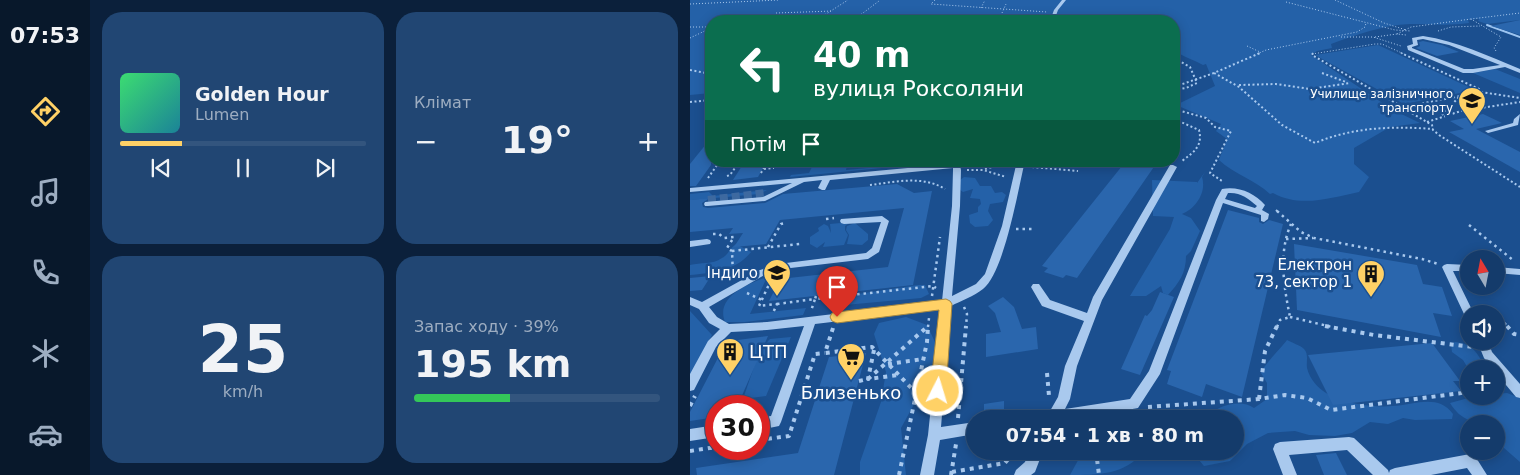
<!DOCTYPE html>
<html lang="uk">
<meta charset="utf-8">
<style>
body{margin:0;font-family:"DejaVu Sans",sans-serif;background:#214673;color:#f1f3f6;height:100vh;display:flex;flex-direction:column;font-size:19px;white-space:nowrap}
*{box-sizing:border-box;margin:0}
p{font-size:16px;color:#9dadc1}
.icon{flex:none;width:28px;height:28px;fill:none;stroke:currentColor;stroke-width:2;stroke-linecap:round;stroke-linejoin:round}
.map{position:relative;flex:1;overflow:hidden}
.panel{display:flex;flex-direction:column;gap:12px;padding:12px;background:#0b203b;width:600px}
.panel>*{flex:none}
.hud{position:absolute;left:15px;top:15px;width:475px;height:152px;border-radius:20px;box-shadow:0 2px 12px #0003,0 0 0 1px #33557e;background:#0b6e4f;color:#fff;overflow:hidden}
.needle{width:32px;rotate:350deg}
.fabs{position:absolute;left:770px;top:250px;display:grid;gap:10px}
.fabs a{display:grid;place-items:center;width:45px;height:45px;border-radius:50%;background:#143b6b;box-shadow:0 2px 12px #0003,0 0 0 1px #33557e;font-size:25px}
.speed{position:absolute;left:15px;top:395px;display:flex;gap:10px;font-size:25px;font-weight:700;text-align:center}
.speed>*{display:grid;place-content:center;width:65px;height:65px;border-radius:50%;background:#143b6b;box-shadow:0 2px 12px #0003,0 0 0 1px #33557e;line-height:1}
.speed .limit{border:8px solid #d22;background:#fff;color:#111}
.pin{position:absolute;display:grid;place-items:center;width:42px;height:42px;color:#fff;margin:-51px -21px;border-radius:50% 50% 50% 0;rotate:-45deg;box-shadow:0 0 5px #0007}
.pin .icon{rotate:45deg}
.me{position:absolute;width:55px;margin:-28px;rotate:5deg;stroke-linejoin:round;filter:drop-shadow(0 0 4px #0008)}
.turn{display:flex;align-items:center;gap:18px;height:105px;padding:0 25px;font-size:22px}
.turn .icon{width:65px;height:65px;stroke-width:2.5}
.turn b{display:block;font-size:35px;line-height:42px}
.then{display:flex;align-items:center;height:48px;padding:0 25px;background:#0003;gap:10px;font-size:19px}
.big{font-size:38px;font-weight:700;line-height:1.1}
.panel .widget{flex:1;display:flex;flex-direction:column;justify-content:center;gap:8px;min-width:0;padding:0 18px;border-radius:20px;background:#214673}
.panel .dial{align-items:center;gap:0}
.dial b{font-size:65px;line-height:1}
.song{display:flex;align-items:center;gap:15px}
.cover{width:60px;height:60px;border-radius:8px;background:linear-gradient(135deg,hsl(140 70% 55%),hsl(190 70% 35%))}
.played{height:5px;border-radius:2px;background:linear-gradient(90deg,#ffd166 25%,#33557e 25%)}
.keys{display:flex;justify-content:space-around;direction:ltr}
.heat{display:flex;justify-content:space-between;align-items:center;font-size:28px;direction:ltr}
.charge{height:8px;border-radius:4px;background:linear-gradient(90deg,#34c759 39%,#33557e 0)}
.panel .tiles{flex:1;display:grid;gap:12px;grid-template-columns:repeat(2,1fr)}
.trip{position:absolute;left:276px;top:410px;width:278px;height:50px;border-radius:25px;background:#143b6b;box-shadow:0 2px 12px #0003,0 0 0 1px #33557e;font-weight:700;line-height:50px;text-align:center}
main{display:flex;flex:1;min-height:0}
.tabs{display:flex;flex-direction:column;width:90px;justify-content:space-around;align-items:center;background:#08182b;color:#9dadc1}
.tabs .icon{width:35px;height:35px}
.tabs .on{color:#ffd166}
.tabs b{font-size:22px;color:#f1f3f6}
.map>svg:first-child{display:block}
.green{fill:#2461a8}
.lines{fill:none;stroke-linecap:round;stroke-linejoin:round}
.stream{stroke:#9cc4f0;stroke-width:2}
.building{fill:#2a66ad}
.minor-tunnel{stroke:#3d69a0;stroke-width:8;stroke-dasharray:8 4;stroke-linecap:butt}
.path-far3{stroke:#a9c9ee;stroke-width:1;stroke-dasharray:1 2;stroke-linecap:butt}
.path-far2{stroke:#a9c9ee;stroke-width:2;stroke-dasharray:2 2.5;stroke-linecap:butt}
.path-far1{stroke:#a9c9ee;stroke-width:2.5;stroke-dasharray:2.5 4;stroke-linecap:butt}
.path{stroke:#a9c9ee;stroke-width:4;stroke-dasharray:4 5;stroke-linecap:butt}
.minor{fill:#a9c9ee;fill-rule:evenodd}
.route{fill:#ffd166;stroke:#a68842}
.labels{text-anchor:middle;stroke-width:5;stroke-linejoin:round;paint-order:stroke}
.far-poi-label{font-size:12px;fill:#fff;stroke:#1b4f8f;text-anchor:end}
.poi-label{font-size:15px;fill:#fff;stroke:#1b4f8f;text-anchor:end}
.near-poi-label{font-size:18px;fill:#fff;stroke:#1b4f8f;text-anchor:start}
</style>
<main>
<nav class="tabs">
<b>07:53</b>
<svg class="icon on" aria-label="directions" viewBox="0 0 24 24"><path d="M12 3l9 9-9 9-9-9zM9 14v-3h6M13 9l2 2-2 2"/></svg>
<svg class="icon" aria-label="music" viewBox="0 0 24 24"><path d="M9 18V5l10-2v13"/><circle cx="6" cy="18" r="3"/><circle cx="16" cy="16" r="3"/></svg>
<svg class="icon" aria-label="phone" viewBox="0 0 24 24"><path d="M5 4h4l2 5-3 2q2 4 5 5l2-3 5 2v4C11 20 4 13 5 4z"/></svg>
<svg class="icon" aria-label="climate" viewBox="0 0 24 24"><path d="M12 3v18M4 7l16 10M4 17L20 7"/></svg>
<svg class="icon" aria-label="car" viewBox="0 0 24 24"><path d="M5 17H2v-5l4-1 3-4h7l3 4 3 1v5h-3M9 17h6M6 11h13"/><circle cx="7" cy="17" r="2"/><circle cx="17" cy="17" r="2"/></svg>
</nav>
<section class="panel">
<div class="tiles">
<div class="widget">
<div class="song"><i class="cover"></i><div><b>Golden Hour</b><p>Lumen</p></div></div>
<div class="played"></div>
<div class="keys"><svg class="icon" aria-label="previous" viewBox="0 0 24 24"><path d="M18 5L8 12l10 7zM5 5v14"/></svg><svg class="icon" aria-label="pause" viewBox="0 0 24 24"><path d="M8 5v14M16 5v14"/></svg><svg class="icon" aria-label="next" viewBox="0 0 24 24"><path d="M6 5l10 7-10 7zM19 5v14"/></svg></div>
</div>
<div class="widget"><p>Клімат</p>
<div class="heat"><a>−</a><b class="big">19°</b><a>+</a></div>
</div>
<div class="widget dial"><b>25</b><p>km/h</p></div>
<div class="widget"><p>Запас ходу · 39%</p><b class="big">195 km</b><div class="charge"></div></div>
</div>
</section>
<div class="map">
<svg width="830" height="475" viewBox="0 0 830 475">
<rect width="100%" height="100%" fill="#1b4f8f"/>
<g class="green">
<path d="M 0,0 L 830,0 L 830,20 L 797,24 L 788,21 L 789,19 L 778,20 L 779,23 C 759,26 740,24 720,24 C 693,25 666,35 641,44 L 642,48 L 627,51 L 621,55 L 703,110 L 730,123 L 700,127 L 664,148 L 664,164 L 679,177 L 669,192 C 640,198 610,208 583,193 L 580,194 C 565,180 544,174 529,160 L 537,139 L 526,131 L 531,124 L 486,105 L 525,86 L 516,64 L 513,65 C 481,49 484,58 484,21 L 21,21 L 21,93 L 0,95 Z"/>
<path d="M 688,45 L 785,90 L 714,104 L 625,55 Z"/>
<path d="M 805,69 L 830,79 L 830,93 L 783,73 Z"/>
<path d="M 158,162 L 156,170 L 234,163 L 233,164 L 100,177 L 101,175 L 119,173 L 123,165 Z"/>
<path d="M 515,172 L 512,177 C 517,193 505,209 492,214 L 501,218 L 510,231 L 501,251 L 496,256 C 496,273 489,283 478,295 L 473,293 L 471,286 L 456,296 L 440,296 L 480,229 L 484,217 L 463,216 L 462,180 L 507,182 L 507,183 Z"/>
<path d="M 274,177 L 285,178 L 290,186 L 301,186 L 305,193 L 312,192 L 316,195 L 313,202 L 300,204 L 298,211 L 303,220 L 298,226 L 285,227 L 280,223 L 279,215 L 288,212 L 288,207 L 291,204 L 290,199 L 280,198 L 283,189 L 273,192 L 269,189 L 269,181 Z"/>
<path d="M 77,190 L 69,194 L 2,200 L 0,202 L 0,194 L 19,192 L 23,196 Z"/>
<path d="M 161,222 L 155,226 L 155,230 L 158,235 L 154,245 L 133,247 L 135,242 L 127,248 L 120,244 L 120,237 L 129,231 L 128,228 L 134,224 L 138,226 L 141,233 L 140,224 Z"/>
<path d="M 165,223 L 178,234 L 178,240 L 172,245 L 157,244 L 159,235 L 156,230 L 157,226 Z"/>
<path d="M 46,244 L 61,252 C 46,271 22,273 0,275 L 0,265 C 11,262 22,265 32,258 C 38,255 40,248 46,244 Z"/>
<path d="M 77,277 L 60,314 L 116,308 L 113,315 L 55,322 L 35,322 C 25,297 58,284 77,277 Z"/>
<path d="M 228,285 L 235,285 L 239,294 L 231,298 L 144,306 L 135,305 L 137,300 L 148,297 Z"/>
<path d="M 0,311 L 22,335 L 0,376 Z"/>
<path d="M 216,317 L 237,325 L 251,355 L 211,428 L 216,475 L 170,475 L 170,462 L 191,402 L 196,372 L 184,334 L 189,323 Z"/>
<path d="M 101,337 L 76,396 L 53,399 L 66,361 L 78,341 L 80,339 Z"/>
<path d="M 597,340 C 602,343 610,345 614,349 C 619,354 616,362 617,368 C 623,391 646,400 668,404 C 678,406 692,407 702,406 C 724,405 748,393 763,414 L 762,419 L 725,420 L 713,418 L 698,424 L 680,422 L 662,433 L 645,436 L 619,435 L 605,431 L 578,433 L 557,444 L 540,461 L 514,466 L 509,460 L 507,451 L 545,451 L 545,419 L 514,419 C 525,406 550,398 564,408 L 577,399 L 577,383 L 571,373 C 573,366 591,348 597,340 Z"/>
<path d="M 765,342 C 786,344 786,355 798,369 L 779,369 L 779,370 L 773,360 L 762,352 L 761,344 Z"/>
<path d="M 817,393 L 830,398 L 830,462 L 814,448 L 811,432 L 806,430 L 806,424 C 785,424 771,421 760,403 L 786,396 L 806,396 L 806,394 Z"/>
<path d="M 430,452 L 453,452 C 435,475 407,475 380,475 L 392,453 L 413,461 Z"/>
</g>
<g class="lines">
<path class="stream" d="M 797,25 L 830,37"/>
</g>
<g class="building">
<path d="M 830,20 L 830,35 L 801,26 Z"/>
<path d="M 733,41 L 752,45 L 769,52 L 747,56 L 726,48 L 730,46 L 729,42 Z"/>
<path d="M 793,114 L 812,123 L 786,129 L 830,152 L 830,172 L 759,132 L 774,129 L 760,121 Z"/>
<path d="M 21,138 L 21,165 L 6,186 L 0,186 L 0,164 Z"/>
<path d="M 55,161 L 77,161 L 68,177 L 43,180 Z"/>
<path d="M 436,161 L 468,161 L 387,278 L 376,275 L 373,278 L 354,272 L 358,268 L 352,266 Z"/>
<path d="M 207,184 L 224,193 L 242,191 L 223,285 L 79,301 L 90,279 L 198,267 L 214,208 L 90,220 L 76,244 L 44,247 L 53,233 L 39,234 L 43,228 L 0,232 L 0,200 L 20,198 L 12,203 L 13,207 L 18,208 L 75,203 L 93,194 Z"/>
<path d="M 538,210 L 569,218 L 569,222 L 573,224 L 579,220 L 593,224 L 552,397 L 516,384 L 512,397 L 477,384 L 481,371 L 477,370 Z"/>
<path d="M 604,244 L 727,265 L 733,284 L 752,287 L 762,316 L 743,313 L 751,337 L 607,310 Z"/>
<path d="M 21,276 L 12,290 L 0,291 L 0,278 Z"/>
<path d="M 470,292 L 484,297 L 450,375 L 431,369 L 455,315 L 457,316 L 462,310 Z"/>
<path d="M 313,297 L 324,307 L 332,329 L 346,327 L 348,349 L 296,357 L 296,334 L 311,332 L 305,313 L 298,306 Z"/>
<path d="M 78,336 L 50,400 L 27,404 L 20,418 L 0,421 L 0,412 L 31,352 L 44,350 L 48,340 Z"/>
<path d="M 742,343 L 770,381 L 763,381 L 771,391 L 643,405 L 618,355 Z"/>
<path d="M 176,353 L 144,475 L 7,475 L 6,468 L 108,453 L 139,357 Z"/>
<path d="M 314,401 L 314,414 L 294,417 L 294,404 Z"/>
<path d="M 646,453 L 657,475 L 634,475 L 626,455 Z"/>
</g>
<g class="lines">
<path class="minor-tunnel" d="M 18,200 L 76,193"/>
<g class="path-far3">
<path d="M 245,0 L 241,4 L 357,12"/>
<path d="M 645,0 L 694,23 L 716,30"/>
<path d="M 596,2 L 705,30 L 721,31"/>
<path d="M 0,4 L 89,0"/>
<path d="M 291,8 L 295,0"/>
<path d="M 86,13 L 143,11"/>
<path d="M 312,13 L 316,4"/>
<path d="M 125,21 L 158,0"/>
<path d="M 169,21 L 165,19 L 189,1"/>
<path d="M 0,27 L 21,27"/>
<path d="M 748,31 L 761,27 L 790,26"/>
<path d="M 707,34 L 721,27 L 781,19"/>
<path d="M 651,37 L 683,37 L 711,46"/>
<path d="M 685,37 L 707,34 L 716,35"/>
<path d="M 0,38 L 21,28"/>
<path d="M 557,46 L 570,52"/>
<path d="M 806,51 L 804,48 L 811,37 L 781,19 L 830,13"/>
<path d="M 567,54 L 576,50 L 667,32 L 675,27 L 676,23"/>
<path d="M 622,54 L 685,44 L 692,44 L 714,54"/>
</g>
<g class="path-far2">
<path d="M 623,53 L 622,55 L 709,105 L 719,106 L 791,92 L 789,89 L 711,53"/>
<path d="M 484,58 L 500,67 L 507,83 L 496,88 L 484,90"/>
<path d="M 0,70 L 21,74"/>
<path d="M 524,73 L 549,87 L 592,125 L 625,143 C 663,127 703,126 743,129"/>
<path d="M 632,73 L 656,82"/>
<path d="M 549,85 L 586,84 L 620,89 L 660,83"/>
<path d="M 484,87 L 524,73 L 570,53"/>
<path d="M 791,92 L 830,98"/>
<path d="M 0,102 L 21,100"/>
<path d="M 713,105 L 713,108 L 742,125 L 743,130 L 749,135 L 830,187"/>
<path d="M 484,109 L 516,118 L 525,127 L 541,131 L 520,173 L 532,181"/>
<path d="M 752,115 L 769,97"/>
<path d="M 484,119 L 509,130 C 513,146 504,152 492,161"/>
<path d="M 737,122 L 771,111 L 830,102"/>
<path d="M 342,167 L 388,171"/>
<path d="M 74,169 L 84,168"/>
<path d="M 295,169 L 318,163"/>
<path d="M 277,170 L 293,170 L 316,177"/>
<path d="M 71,173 L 78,161"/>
<path d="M 37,176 L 40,175 L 50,161"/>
<path d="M 18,178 L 30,161"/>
<path d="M 180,185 C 205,182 232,175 255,189"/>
<path d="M 586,210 L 588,212"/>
</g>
<g class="path-far1">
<path d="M 587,211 L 611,232 L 624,238 L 732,259 L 748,264"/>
<path d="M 136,219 L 144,218"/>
<path d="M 779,225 L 823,260"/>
<path d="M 326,229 L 344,229"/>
<path d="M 23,234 L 29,234 L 34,238 L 44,237 L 37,248 L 42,251 L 43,276"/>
<path d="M 596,239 L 623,238"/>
<path d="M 78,247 L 91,224 L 96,223"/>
<path d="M 42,251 L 110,244"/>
<path d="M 81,280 L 69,306 L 87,304 L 83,313"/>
<path d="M 57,293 L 72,300"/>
<path d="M 126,296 L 125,299 L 243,286 L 246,288"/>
<path d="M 242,296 L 250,237"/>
<path d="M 87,304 L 125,299 L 121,311"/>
<path d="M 274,307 L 277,314 L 276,327"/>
<path d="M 600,317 L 642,327"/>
<path d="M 810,318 L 818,327"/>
<path d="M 238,327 L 239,318"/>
<path d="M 587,327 L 590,320 L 600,317 C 594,287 588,253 601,224"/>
</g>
<g class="path">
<path d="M 635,326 L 684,335 L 783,347"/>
<path d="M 817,326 L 824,334 L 830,335"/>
<path d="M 143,328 L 135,353 L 182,347 L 226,393 L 233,406"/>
<path d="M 184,350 L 178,379 L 208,375"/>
<path d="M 198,364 L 233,359"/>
<path d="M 357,373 L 359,396"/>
<path d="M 169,381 L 178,379 L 237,327"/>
<path d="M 569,399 L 575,351 L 587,326"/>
<path d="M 0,406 L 5,396"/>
<path d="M 458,407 L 569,399 L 595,395 L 617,398 L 641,410 L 779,392"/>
<path d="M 268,418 L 276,326"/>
<path d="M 291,419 L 336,411"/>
<path d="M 69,440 L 99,436 L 125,354 L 135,353"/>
<path d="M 0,451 L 26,447"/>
<path d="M 406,451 L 409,475"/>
<path d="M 262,472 L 315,463 L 325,451"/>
<path d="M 209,475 L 237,342 L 238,326"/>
<path d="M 261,475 L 266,444"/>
</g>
<g class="minor">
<path d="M 372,0 L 376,0 L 368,10 L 364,21 L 360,21 L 364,10 Z"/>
<path d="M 733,36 C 767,41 798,56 830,69 L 830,73 L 815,67 L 783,73 L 773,73 L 718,50 L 717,46 L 723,44 L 722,38 ZM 733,39 L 759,45 L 810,65 L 783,69 L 774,69 L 722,48 L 722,47 L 728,45 L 727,40 Z"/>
<path d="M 830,114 L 828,125 L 798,133 L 795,131 L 823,123 L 824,119 Z"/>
<path d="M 122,161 L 152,161 L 149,163 L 94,168 L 90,166 L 94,164 Z"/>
<path d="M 261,161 L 269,161 L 271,170 L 270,206 L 262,296 L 286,284 L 295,274 L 312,226 L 327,161 L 335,161 C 328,190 314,273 293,289 C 284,296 271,301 261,306 L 251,427 L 285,422 L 285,434 L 250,440 L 244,475 L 230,475 L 238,435 L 251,309 L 125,324 L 91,422 L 89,426 L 69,430 L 69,418 L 81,416 L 114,326 L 77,330 L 41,332 L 26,347 L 4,390 L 0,391 L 0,374 L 18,341 L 30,329 L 19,323 L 9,309 L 0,305 L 0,297 L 12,302 L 70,270 L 88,264 L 176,253 L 182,248 L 191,222 L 154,224 L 151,223 L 150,221 L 151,219 L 192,216 L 199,221 L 189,252 L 178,259 L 92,269 L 76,274 L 19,307 L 27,317 L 39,324 L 77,322 L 252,301 L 262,206 L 263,170 L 263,168 L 140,180 L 135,190 L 132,190 L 128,188 L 132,180 L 114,182 L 75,201 L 18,206 L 15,206 L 14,204 L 15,202 L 73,197 L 102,183 L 0,192 L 0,188 L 261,164 Z"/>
<path d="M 480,165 L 483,165 L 487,167 L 412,300 L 387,366 L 380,399 L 375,409 L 440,399 L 459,371 L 526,200 L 532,189 C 549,186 564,193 575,205 L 572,210 L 579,214 L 578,219 L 574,222 L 571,221 L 571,215 L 533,203 L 470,374 L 448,408 L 387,419 L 341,419 L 343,415 L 360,411 L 368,397 L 375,366 L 394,321 L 352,306 L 341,287 L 343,284 L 349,284 L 360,300 L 397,313 L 403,297 ZM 538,193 C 550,192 558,198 567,206 L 565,208 L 535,199 Z"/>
<path d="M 17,239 L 20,240 L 21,242 L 20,244 L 0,247 L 0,241 Z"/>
<path d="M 757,264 L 779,265 L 779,271 L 763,271 L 784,314 L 779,314 L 779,318 L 775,317 L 774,314 L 752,267 L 754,265 Z"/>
<path d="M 806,267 L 830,269 L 830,275 L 806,273 Z"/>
<path d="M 787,341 L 798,341 L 802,352 L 830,384 L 830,398 L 826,397 L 806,373 L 806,369 L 803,369 L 794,358 Z"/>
<path d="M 26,425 L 26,437 L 0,441 L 0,429 Z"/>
<path d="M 659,437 L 664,438 L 698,470 L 699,473 L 700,470 L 705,468 L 780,454 L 785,456 L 797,475 L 782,475 L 777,468 L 741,475 L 683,475 L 657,450 L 599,455 L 607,475 L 593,475 L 583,449 L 585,444 L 590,442 Z"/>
<path d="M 339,451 L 353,451 L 345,472 L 341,475 L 324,475 L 326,470 L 335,462 Z"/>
</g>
</g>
<path class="route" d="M 256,299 L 260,301 L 262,304 L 256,391 L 253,396 L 248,398 L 243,396 L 240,391 L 249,310 L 147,323 L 142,321 L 140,317 L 142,313 L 147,312 Z"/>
<defs>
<symbol id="university-pin" viewBox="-11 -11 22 30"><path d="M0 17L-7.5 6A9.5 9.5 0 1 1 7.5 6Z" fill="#ffd166" stroke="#1b4f8f"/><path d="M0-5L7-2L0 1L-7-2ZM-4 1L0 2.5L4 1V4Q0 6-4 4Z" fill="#111"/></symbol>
<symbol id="school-pin" viewBox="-11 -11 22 30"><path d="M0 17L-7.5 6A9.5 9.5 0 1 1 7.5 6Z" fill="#ffd166" stroke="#1b4f8f"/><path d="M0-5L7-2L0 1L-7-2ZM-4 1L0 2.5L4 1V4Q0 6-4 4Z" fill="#111"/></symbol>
<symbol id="building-pin" viewBox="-11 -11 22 30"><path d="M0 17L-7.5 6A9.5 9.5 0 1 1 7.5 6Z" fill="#ffd166" stroke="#1b4f8f"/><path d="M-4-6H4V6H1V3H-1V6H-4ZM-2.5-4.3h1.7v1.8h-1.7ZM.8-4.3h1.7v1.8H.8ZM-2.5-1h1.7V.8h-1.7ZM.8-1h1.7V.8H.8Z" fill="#111"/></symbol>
<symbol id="supermarket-pin" viewBox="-11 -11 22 30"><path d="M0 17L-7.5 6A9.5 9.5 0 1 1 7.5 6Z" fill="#ffd166" stroke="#1b4f8f"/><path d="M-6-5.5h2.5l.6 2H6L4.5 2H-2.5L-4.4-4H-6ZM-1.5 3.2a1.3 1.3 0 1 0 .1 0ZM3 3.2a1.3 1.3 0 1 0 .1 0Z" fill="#111"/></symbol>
</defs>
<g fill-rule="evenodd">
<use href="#university-pin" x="766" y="85" width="32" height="43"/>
<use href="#school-pin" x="71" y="257" width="32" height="43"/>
<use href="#building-pin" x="665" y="258" width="32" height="43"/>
<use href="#building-pin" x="24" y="336" width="32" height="43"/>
<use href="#supermarket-pin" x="145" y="341" width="32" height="43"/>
</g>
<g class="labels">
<g class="far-poi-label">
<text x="763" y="98">Училище залізничного<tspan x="763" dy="14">транспорту</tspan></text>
</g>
<g class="poi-label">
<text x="662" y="270">Електрон<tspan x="662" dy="17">73, сектор 1</tspan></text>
<text x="68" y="278">Індиго</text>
</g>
<g class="near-poi-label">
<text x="59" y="358">ЦТП</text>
<text x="161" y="399" text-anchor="middle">Близенько</text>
</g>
</g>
</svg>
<div class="fabs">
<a><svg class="needle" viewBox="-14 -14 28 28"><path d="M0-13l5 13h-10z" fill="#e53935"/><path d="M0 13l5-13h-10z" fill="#9dadc1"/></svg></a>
<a><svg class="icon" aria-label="sound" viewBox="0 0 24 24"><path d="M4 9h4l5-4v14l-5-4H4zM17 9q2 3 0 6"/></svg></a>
<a>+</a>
<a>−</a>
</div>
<div class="speed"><div class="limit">30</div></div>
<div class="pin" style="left:147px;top:317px;background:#d93025"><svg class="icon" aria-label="arrive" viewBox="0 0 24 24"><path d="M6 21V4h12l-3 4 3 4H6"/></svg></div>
<svg class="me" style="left:248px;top:391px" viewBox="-20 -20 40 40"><circle r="17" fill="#ffd166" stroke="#fff" stroke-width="3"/><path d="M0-11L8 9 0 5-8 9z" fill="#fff"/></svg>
<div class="trip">07:54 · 1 хв · 80 m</div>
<div class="hud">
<div class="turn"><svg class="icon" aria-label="left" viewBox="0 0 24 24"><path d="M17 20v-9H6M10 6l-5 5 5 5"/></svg><div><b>40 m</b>вулиця Роксоляни</div></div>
<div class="then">Потім<svg class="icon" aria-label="arrive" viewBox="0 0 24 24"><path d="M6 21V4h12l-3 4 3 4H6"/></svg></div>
</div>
</div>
</main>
